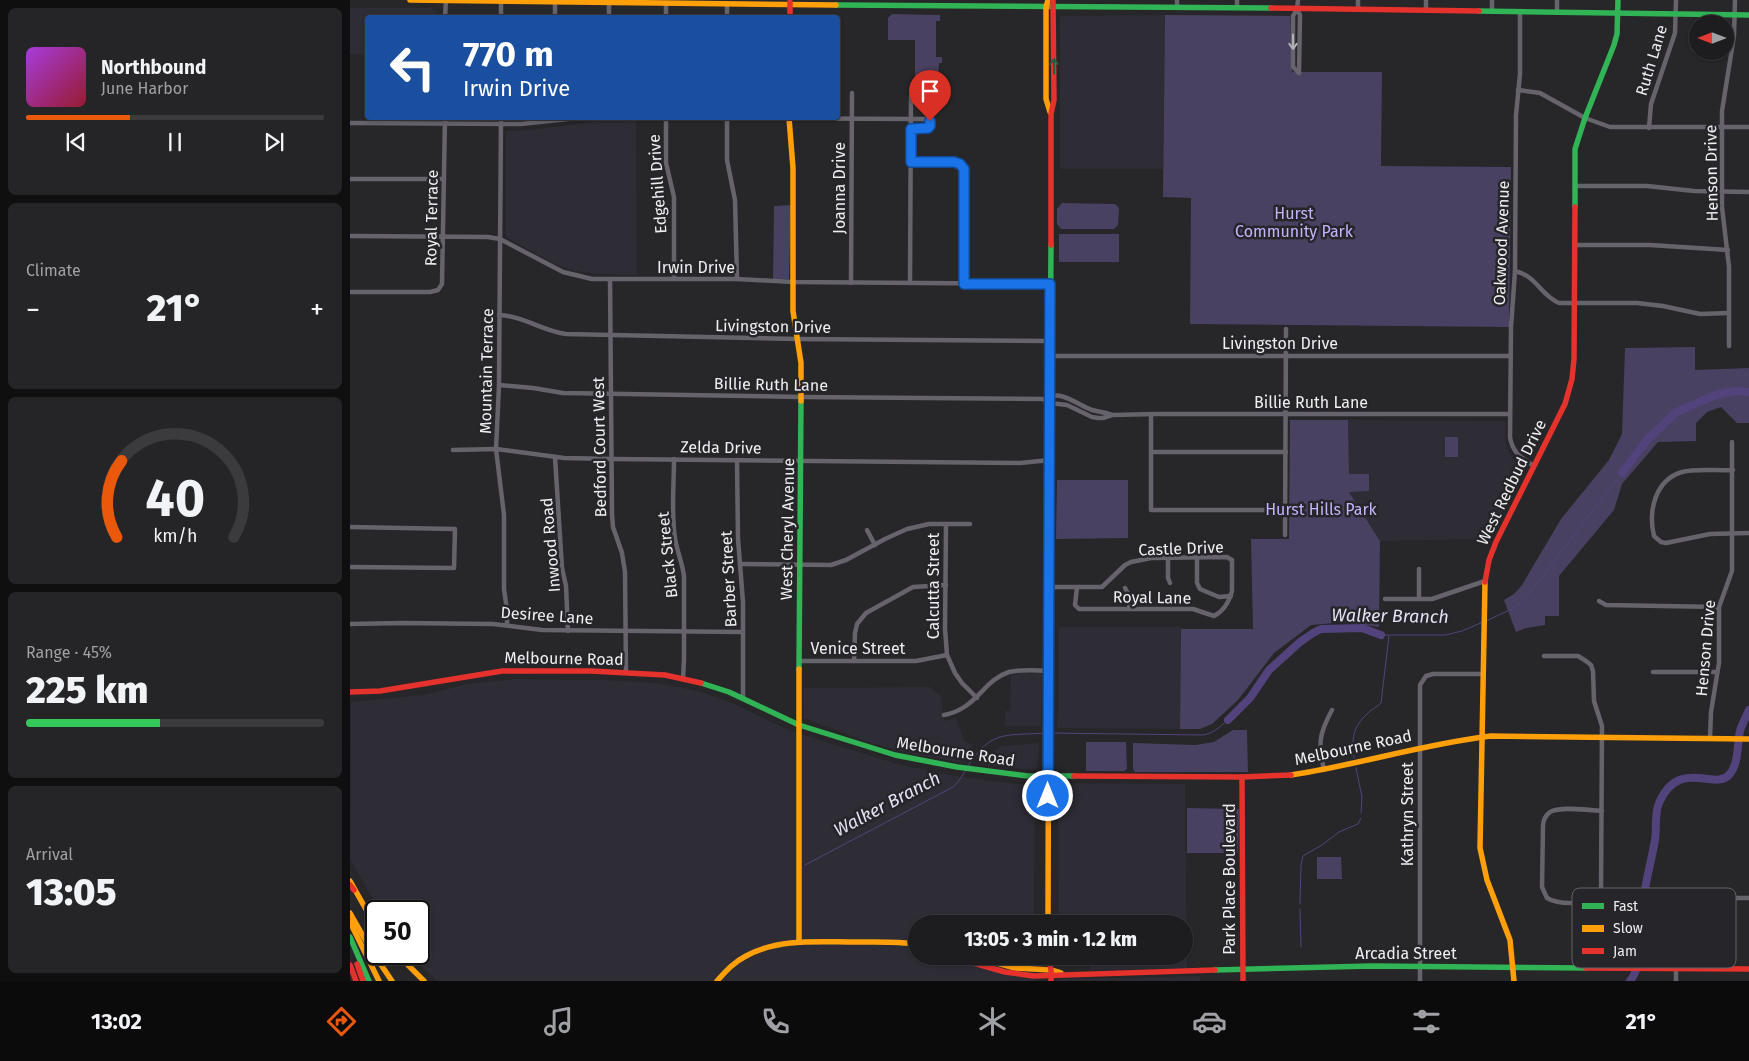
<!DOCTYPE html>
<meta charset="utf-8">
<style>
body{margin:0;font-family:"Fira Sans",sans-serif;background:#252527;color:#f1f3f6;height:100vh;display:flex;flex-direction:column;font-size:19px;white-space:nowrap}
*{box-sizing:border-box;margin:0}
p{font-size:16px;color:#a0a1a4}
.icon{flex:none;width:28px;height:28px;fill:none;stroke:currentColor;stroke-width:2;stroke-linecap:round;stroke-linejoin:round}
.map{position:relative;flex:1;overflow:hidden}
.side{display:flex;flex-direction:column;gap:8px;padding:8px;background:#100f10;width:350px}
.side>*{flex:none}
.hud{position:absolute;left:15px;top:15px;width:475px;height:105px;border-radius:5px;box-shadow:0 1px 4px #0004,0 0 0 1px #3b3a3c;background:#1a4fa0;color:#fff;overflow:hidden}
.needle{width:32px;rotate:270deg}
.fabs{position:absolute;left:1339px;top:15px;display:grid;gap:10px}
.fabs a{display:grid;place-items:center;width:45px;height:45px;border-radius:50%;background:#1d1c1e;box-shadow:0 1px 4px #0004,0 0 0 1px #3b3a3c;font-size:25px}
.speed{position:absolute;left:15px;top:900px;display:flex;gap:10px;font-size:25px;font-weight:700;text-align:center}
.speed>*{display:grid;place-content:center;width:65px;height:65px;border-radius:50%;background:#1d1c1e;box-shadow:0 1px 4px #0004,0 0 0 1px #3b3a3c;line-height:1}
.speed .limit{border:2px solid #111;border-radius:8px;background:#fff;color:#111}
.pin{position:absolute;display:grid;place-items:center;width:42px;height:42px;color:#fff;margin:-51px -21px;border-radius:50% 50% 50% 0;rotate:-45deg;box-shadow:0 0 5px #0007}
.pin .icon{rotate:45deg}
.me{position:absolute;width:55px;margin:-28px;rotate:0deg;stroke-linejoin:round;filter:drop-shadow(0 0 4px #0008)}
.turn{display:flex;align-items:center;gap:18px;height:105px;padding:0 15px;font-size:22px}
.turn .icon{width:65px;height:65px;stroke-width:2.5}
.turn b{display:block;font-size:35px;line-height:42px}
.big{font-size:38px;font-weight:800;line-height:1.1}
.side .card{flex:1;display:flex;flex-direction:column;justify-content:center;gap:8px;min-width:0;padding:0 18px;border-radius:8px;background:#252527}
.side .dial{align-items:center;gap:0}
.dial svg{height:130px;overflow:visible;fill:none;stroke:#3b3a3c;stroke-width:7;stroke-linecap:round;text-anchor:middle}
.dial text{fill:#f1f3f6;stroke:none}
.song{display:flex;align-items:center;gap:15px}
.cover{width:60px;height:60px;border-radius:8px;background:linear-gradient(135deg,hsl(280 70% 55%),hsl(350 70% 35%))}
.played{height:5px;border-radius:2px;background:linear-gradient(90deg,#ea580c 35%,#3b3a3c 35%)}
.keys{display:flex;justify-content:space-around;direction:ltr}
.heat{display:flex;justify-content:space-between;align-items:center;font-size:28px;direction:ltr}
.charge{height:8px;border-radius:4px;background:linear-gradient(90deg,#34c759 45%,#3b3a3c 0)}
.trip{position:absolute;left:558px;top:915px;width:285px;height:50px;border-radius:25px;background:#1d1c1e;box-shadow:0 1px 4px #0004,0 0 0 1px #3b3a3c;font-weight:800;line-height:50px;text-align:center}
.dock{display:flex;height:80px;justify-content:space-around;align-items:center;background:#0c0b0c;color:#a0a1a4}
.dock .icon{width:35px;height:35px}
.dock .selected{color:#ea580c}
.dock b{font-size:22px;color:#f1f3f6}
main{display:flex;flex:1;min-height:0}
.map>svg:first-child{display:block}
.built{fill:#2e2c35}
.green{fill:#494161}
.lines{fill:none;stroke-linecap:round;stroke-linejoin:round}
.stream{stroke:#53437c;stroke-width:1}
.river{stroke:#53437c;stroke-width:8}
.street{stroke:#66636d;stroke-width:4.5}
.fast{stroke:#30b455;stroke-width:5.5}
.slow{stroke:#ff9f0a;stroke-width:5.5}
.jam{stroke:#e5322d;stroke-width:5.5}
.oneway{stroke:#b1b0b6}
.oneway2{stroke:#2a5e3b}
.route-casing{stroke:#114b97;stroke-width:12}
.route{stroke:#1a73e8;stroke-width:9}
.labels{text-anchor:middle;stroke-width:5;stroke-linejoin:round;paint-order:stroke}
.street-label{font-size:16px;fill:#efeff2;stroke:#262529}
.park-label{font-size:16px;fill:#c5b3fe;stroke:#262529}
.water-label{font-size:18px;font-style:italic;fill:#e5e1f4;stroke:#262529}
.key{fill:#262529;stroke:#626265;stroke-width:1}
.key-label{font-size:14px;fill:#efeff2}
</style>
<main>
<section class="side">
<div class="card">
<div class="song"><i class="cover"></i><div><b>Northbound</b><p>June Harbor</p></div></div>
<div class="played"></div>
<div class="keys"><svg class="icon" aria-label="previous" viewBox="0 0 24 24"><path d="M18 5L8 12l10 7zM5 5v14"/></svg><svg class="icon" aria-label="pause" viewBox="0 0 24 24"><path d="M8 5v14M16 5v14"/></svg><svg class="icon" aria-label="next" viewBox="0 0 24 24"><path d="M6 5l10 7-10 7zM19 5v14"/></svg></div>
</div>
<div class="card"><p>Climate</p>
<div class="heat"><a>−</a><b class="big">21°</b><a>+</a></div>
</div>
<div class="card dial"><svg viewBox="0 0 100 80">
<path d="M14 69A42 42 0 1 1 86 69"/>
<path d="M14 69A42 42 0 0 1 17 22" stroke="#ea580c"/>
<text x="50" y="56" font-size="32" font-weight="700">40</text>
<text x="50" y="72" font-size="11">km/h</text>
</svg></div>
<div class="card"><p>Range · 45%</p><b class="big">225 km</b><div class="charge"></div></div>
<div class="card"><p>Arrival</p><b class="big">13:05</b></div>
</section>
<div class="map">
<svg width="1399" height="981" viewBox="0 0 1399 981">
<rect width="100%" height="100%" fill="#272628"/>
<g class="built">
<path d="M 0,8 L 82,8 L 83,11 L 86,11 L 86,17 L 18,18 L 17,54 L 0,54 Z"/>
<path d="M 815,15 L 813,169 L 712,169 L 710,166 L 710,16 Z"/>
<path d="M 286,121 L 287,275 L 246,274 L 226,271 L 205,264 L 156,237 L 156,131 L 180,130 L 244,122 Z"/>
<path d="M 998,420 L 1155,421 L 1156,442 L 1159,453 L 1166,463 L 1177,468 L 1140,539 L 1030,541 L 999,492 Z"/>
<path d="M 709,627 L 831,627 L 830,729 L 707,728 L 709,707 Z"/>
<path d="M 673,673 L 692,673 L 691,726 L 655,726 L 655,711 L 660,711 L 661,675 Z"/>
<path d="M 164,679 L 255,680 L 306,683 L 349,691 L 382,703 L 441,731 L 551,765 L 611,777 L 685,786 L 684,924 L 566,924 L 566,956 L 684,956 L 685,981 L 87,981 L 68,963 L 60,954 L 69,954 L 69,911 L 30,911 L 0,859 L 1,702 L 73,695 L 118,684 Z"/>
<path d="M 580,687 L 591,696 L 594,721 L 606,718 L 615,742 L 623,744 L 615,763 L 561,754 L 517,742 L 454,718 L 453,688 Z"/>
<path d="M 689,743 L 687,768 L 684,770 L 639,766 L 631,764 L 641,753 L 652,746 Z"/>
<path d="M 710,783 L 835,784 L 837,968 L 740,970 L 740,966 L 709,967 L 709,956 L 834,956 L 834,924 L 709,924 L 708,784 Z"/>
<path d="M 850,976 L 850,981 L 709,981 L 709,979 Z"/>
</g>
<g class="green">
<path d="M 542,14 L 590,15 L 590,21 L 586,21 L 586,57 L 592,57 L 592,63 L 589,63 L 588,84 L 565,84 L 565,40 L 538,40 L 538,18 Z"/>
<path d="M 815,15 L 940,16 L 942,72 L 1032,72 L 1031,166 L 1161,167 L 1159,327 L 840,324 L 841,198 L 813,197 Z"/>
<path d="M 712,203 L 765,204 L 769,208 L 768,225 L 764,229 L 711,229 L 707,224 L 707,209 Z"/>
<path d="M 441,205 L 439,279 L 423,279 L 424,206 Z"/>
<rect x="709" y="234" width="60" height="28"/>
<path d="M 1345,347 L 1345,370 L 1399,368 L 1399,423 L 1387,423 L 1371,407 L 1357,412 L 1346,423 L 1346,441 L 1308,442 L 1272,484 L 1264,510 L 1209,576 L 1209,616 L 1195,616 L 1195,625 L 1176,628 L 1166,632 L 1154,600 L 1164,594 L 1172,585 L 1211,519 L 1259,460 L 1272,434 L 1275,348 Z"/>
<path d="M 940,420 L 998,420 L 999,474 L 1019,474 L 1019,491 L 999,492 L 1030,541 L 1029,627 L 996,622 L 961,625 L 924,653 L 888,700 L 862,724 L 850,729 L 830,729 L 831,629 L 903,629 L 901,539 L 939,539 Z"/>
<rect x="1095" y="437" width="13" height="20"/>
<path d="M 707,480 L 778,480 L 778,538 L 706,539 Z"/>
<path d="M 883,730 L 897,730 L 898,772 L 785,772 L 783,769 L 783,743 L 845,745 L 864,742 Z"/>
<path d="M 736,742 L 776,742 L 777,769 L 774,771 L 736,771 Z"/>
<path d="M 837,808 L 889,809 L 888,853 L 837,853 Z"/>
<path d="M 967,857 L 991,857 L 992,879 L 967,879 Z"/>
</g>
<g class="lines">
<g class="stream">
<path d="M 1136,621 L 1164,608 L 1177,596 L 1272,473"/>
<path d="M 1031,635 L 1095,635 L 1112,631 L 1133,622"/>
<path d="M 700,733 L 852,735 C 863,734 869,727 878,720"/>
<path d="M 1004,758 C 1001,740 1003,726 1018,713 C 1022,709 1027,707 1031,703 L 1039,636"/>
<path d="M 618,766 C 642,729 656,736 696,733"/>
<path d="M 1006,768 L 1012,797 L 1011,813"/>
<path d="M 455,865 L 603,787 L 608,782 L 616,770"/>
<path d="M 950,904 L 951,865 L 953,856 L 972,845 L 989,832 L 1008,824 L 1011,818"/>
<path d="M 950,909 L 951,947"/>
</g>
<g class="river">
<path d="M 1272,473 L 1297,440 L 1325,413 L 1365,395 L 1385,391 L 1399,392"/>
<path d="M 878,720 L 900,698 L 919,670 L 950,642 L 963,633 L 971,629 L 1012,628 L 1031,635"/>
<path d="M 1280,981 C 1297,960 1291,915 1295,889 C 1298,872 1302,857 1305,840 C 1307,828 1304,815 1309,803 C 1329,757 1365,791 1379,775 C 1389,764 1387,745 1390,731 C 1392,724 1396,717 1399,710"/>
</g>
<g class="street">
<path d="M 948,0 L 947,9 L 950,15 L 949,73"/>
<path d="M 205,2 L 205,18"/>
<path d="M 259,3 L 259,18"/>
<path d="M 827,8 L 827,0"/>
<path d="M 887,8 L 887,0"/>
<path d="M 947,9 L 943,16 L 943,67 L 949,73"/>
<path d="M 1008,9 L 1008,0"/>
<path d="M 1076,10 L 1076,0"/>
<path d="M 1142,10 L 1142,0"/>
<path d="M 1170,11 L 1170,74 L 1166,115 L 1165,271 L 1161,327 L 1160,437 C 1162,452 1171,458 1184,466"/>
<path d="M 1207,12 L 1207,0"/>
<path d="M 95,18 L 96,0"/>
<path d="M 151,18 L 151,0"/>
<path d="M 316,18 L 316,3"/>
<path d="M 377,18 L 377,4"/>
<path d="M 1168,90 L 1190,93 L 1235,118 L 1260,127 L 1399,127"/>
<path d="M 151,118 L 149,385 L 146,449 L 154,515 L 154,589 L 157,610 L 157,625"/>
<path d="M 316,118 L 316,163 L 324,197 L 324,279"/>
<path d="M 370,118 L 570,119 L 577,119 L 581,123 L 578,128 L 561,129"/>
<path d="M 377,118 L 377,160 L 385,200 L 387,279"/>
<path d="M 0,123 L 171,124 L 227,118"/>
<path d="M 1299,128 L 1301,104 L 1325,33 L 1326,0"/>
<path d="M 561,162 L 604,162 L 611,164 L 614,169 L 614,284"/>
<path d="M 0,179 L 94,179"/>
<path d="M 1225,186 L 1297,186 L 1344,191 L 1399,192"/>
<path d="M 0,236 L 138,237 L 150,239 L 213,272 L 242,279 L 387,279 L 443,282 L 700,284"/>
<path d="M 1224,245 L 1300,245 L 1378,250"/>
<path d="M 1165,271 C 1187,276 1190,295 1209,303 L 1287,303 L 1313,306 L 1350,314 L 1379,313"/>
<path d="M 260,279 L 262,514 L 263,527 L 272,553 L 275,572 L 276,672"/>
<path d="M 501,283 L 502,93"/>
<path d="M 560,283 L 561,96"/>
<path d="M 0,292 L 80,292 L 88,290 L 92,284 L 95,118"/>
<path d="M 149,315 C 173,316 193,331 216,334 L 447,339 L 700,341"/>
<path d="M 1379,346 L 1379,267 L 1372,207 L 1372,111 L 1384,36 L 1385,0"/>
<path d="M 700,356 L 1160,356"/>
<path d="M 149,385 L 183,388 L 213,393 L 452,397 L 693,399 L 700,403 L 717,405 L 742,417 L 748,418 L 753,418 L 762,415 L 806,414 L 1160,414"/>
<path d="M 697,397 C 714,391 727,405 742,410 C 749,412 755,412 762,415"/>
<path d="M 801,414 L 801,510 L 936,510"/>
<path d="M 103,450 L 146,449 L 214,458 L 262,459 L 670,463 L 700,460"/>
<path d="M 802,452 L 936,452"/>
<path d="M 205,457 L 212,568 L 216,586 L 218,631"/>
<path d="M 324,459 C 324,485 321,513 325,538 C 327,552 333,564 334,577 L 334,659 L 333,679"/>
<path d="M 387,460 L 388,539 L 393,602 L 393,698"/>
<path d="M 1383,470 C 1368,471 1346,468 1332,472 C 1305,480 1298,511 1304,536 L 1311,542 L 1316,543 L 1360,534 L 1399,533"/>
<path d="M 596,524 L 595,629 L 597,655 L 605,673 L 612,683 L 627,698"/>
<path d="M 0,527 L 105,529 L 104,568 L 0,567"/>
<path d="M 517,530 L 525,545"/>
<path d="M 935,535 L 936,329"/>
<path d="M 818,558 L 818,578 L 820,583"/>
<path d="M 847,558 L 847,583 L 850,589 L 869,597 L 881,596"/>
<path d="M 390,564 L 481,565 L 496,560 L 535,539 L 557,529 L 579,524 L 620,524"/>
<path d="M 1069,569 L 1069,599"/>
<path d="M 699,587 L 752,587 L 775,565 L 781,562 L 801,558 L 877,557 L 882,560 L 882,591 C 879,602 874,611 864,616 L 843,609 L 729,609 L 725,605 L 727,587"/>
<path d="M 775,588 L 780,597 L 779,609"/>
<path d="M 1035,599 L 1082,599 L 1135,581"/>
<path d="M 1249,601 L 1256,605 L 1369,607"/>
<path d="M 0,624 L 51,623 L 143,624 L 192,630 L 393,632"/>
<path d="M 1194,656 L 1228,656 L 1236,661 L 1241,665 L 1243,671 L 1244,701 L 1252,726 L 1251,893 C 1244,906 1208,905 1197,898 L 1192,887 L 1193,826 C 1193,821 1195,816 1200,812 C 1209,806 1240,810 1252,811"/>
<path d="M 449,661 L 566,661 L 597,655"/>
<path d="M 504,661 L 505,633 L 507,624 L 516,613 L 563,587 L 596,585"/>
<path d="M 1303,672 L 1367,672"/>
<path d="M 594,715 C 627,709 633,680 659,672 C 672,669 686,670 699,671"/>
<path d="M 1360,738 L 1361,712 L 1369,663 L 1369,607 L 1382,571 L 1382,442"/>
<path d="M 974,770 C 968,743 969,734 982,710"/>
<path d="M 1336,898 L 1399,898"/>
<path d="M 1070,981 L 1070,685 L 1076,676 L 1083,674 L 1133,674"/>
<path d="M 1326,981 L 1326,968"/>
</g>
<g class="fast">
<path d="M 486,5 L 921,8"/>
<path d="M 1129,11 L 1399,15"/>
<path d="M 1225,207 L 1225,149 L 1235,118 L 1264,45 L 1267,34 L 1268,0"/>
<path d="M 699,544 L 701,245"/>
<path d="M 449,669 L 451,401"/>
<path d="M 351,683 L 379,692 L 449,725 L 545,755 L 607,767 L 677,776 L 724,776"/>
<path d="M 0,937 L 19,981"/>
<path d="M 865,970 L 1022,966 L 1236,968"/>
</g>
<g class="slow">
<path d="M 60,0 L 486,5"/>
<path d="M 698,0 L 696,7 L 696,99 L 700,112"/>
<path d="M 439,118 L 443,168 L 443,311 L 451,363 L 451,401"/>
<path d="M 1135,582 L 1130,848 L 1137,880 L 1160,940 L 1164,981"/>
<path d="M 449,669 L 449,942"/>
<path d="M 941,775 C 1008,765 1073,744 1141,736 L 1399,739"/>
<path d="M 0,881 L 26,927"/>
<path d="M 0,913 L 21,950 L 42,981"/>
<path d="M 0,922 L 29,981"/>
<path d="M 698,924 L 699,544"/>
<path d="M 47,954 L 74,981"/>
<path d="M 622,956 L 665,968 L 701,970 L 711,973"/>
<path d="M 367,981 C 376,971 384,962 396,956 C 428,938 469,942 505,942 C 525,942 546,941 566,944"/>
</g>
<g class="jam">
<path d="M 440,2 L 440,18"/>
<path d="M 921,8 L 1129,11"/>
<path d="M 701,245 L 701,114 L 704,100 L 703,0"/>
<path d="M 1135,582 L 1139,560 L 1146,542 L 1215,404 L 1222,379 L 1224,359 L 1225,207"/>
<path d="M 0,692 L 30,691 L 152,671 L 241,671 L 315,675 L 351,683"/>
<path d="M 724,776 L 892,777 L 941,775"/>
<path d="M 892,777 L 893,981"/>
<path d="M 0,885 L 4,890"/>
<path d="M 599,956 L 655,972 L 684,976 L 865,970"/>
<path d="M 698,956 L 701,970 L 701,981"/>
<path d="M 7,964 L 13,981"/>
<path d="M 0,965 L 6,981"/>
<path d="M 1236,968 L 1399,969"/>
</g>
</g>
<defs><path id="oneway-shaft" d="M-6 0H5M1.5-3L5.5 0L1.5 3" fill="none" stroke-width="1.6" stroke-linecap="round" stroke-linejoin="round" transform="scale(1.25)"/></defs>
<use class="oneway" href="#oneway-shaft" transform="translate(943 42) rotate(90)"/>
<use class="oneway2" href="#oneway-shaft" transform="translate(704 66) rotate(-90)"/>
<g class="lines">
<defs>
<path id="route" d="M 580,121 L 580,126 L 578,128 L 561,129 L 561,162 L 604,162 L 610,164 L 614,169 L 614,284 L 700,284 L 698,796"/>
</defs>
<use href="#route" class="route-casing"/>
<use href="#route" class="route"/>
</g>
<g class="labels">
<g class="street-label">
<text transform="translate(1301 60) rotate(-73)" y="6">Ruth Lane</text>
<text transform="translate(1361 173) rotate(-91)" y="6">Henson Drive</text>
<text transform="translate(307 184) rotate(-94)" y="6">Edgehill Drive</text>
<text transform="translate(489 188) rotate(-90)" y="6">Joanna Drive</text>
<text transform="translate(81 218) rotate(-89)" y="6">Royal Terrace</text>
<text transform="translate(1151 243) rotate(-88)" y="6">Oakwood Avenue</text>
<text x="346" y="273">Irwin Drive</text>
<text transform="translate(423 326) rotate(1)" y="6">Livingston Drive</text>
<text x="930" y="349">Livingston Drive</text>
<text transform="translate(136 371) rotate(-89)" y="6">Mountain Terrace</text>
<text transform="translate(421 384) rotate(1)" y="6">Billie Ruth Lane</text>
<text x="961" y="408">Billie Ruth Lane</text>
<text transform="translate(249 447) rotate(-91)" y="6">Bedford Court West</text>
<text transform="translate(371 447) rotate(1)" y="6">Zelda Drive</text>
<text transform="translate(1161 482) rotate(-64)" y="6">West Redbud Drive</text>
<text transform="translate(437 529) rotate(-89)" y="6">West Cheryl Avenue</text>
<text transform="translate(200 545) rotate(-95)" y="6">Inwood Road</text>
<text transform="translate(831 548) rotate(-2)" y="6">Castle Drive</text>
<text transform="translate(317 555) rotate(-96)" y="6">Black Street</text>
<text transform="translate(378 579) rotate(-93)" y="6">Barber Street</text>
<text transform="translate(583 586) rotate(-90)" y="6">Calcutta Street</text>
<text transform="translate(802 597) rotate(1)" y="6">Royal Lane</text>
<text transform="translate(197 615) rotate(4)" y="6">Desiree Lane</text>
<text x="508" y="654">Venice Street</text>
<text transform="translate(1355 648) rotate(-85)" y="6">Henson Drive</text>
<text transform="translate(214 658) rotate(1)" y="6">Melbourne Road</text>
<text transform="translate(1003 747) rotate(-12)" y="6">Melbourne Road</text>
<text transform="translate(606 751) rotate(9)" y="6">Melbourne Road</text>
<text transform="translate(1057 814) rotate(-90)" y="6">Kathryn Street</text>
<text transform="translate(879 879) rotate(-90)" y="6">Park Place Boulevard</text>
<text x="1056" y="959">Arcadia Street</text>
</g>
<g class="park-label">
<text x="944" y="219">Hurst<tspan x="944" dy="18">Community Park</tspan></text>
<text x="971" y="515">Hurst Hills Park</text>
</g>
<g class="water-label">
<text transform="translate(1040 616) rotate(1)" y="6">Walker Branch</text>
<text transform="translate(537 804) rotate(-28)" y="6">Walker Branch</text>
</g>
</g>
<rect x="1222" y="888" width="164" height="80" rx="8" class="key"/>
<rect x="1232" y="903" width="22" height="6" fill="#30b455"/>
<rect x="1232" y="925" width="22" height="7" fill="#ff9f0a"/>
<rect x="1232" y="948" width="22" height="6" fill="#e5322d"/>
<g class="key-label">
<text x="1263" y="911">Fast</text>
<text x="1263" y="933">Slow</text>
<text x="1263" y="956">Jam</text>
</g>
</svg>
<div class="fabs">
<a><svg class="needle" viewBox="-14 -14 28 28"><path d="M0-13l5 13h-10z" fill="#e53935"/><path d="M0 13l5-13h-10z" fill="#a0a1a4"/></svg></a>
</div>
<div class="speed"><div class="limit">50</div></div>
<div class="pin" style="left:580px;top:121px;background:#d93025"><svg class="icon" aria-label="arrive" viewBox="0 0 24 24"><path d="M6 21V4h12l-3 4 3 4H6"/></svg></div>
<svg class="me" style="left:698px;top:796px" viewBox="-20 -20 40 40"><circle r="17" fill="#1a73e8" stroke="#fff" stroke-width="3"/><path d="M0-11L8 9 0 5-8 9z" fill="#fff"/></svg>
<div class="trip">13:05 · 3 min · 1.2 km</div>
<div class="hud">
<div class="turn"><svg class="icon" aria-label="left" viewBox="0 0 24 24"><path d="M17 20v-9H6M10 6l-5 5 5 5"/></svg><div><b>770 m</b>Irwin Drive</div></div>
</div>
</div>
</main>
<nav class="dock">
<b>13:02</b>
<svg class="icon selected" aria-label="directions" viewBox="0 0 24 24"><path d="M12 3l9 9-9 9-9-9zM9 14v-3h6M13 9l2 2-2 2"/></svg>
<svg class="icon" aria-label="music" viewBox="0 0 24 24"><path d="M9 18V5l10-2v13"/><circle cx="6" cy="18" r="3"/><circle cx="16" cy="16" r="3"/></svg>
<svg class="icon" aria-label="phone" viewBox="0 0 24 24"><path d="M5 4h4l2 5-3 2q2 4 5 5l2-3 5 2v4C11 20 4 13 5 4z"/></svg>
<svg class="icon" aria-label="climate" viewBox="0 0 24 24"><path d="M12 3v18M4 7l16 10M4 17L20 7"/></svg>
<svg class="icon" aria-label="car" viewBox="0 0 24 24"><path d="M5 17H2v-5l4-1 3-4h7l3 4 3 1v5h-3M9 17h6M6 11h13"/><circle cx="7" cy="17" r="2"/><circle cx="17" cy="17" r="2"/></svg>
<svg class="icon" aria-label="filters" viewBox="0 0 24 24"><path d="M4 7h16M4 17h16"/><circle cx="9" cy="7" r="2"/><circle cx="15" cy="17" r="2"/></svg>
<b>21°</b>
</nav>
